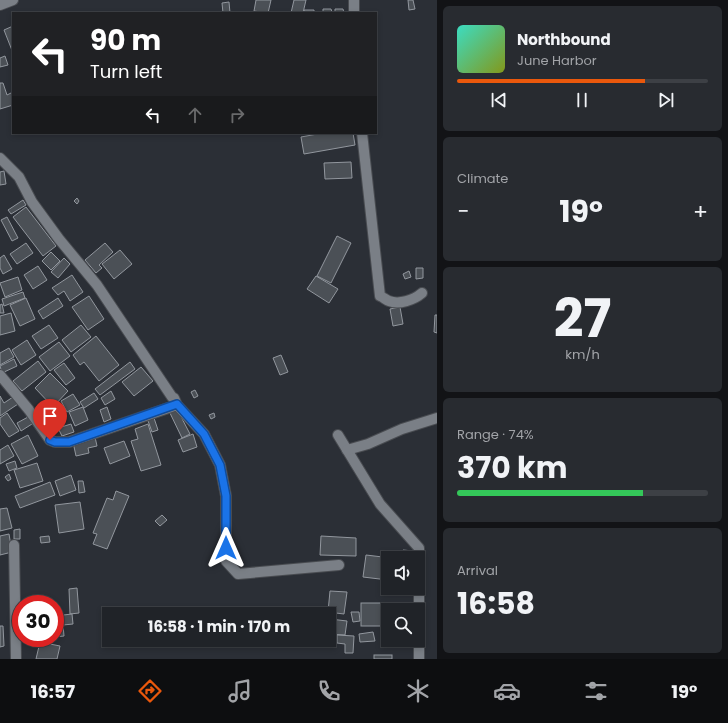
<!DOCTYPE html>
<meta charset="utf-8">
<style>
body{margin:0;font-family:Poppins,sans-serif;background:#282b30;color:#f1f3f6;height:100vh;display:flex;flex-direction:column;font-size:15px;white-space:nowrap}
*{box-sizing:border-box;margin:0}
p{font-size:13px;color:#a2a4a8}
.icon{flex:none;width:22px;height:22px;fill:none;stroke:currentColor;stroke-width:2;stroke-linecap:round;stroke-linejoin:round}
.map{position:relative;flex:1;overflow:hidden}
.drawer{display:flex;flex-direction:column;gap:6px;padding:6px;background:#121316;width:291px}
.drawer>*{flex:none}
.banner{position:absolute;left:12px;top:12px;width:365px;height:122px;border-radius:0px;box-shadow:0 2px 6px #0003,0 0 0 1px #3d4045;background:#202124;color:#fff;overflow:hidden}
.tools{position:absolute;left:381px;top:551px;display:grid;gap:8px}
.tools a{display:grid;place-items:center;width:44px;height:44px;border-radius:0px;background:#202328;box-shadow:0 2px 6px #0003,0 0 0 1px #3d4045;font-size:20px}
.speed{position:absolute;left:12px;top:595px;display:flex;gap:8px;font-size:20px;font-weight:700;text-align:center}
.speed>*{display:grid;place-content:center;width:52px;height:52px;border-radius:50%;background:#202328;box-shadow:0 2px 6px #0003,0 0 0 1px #3d4045;line-height:1}
.speed .limit{border:6px solid #d22;background:#fff;color:#111}
.pin{position:absolute;display:grid;place-items:center;width:34px;height:34px;color:#fff;margin:-41px -17px;border-radius:50% 50% 50% 0;rotate:-45deg;box-shadow:0 0 4px #0007}
.pin .icon{rotate:45deg}
.me{position:absolute;width:44px;margin:-22px;rotate:0deg;stroke-linejoin:round;filter:drop-shadow(0 0 3px #0008)}
.turn{display:flex;align-items:center;gap:14px;height:84px;padding:0 12px;font-size:18px}
.turn .icon{width:52px;height:52px;stroke-width:2.5}
.turn b{display:block;font-size:28px;line-height:34px}
.lanes{display:flex;align-items:center;height:38px;padding:0 12px;background:#0003;justify-content:center;gap:20px;direction:ltr}
.lanes .off{opacity:.35}
.big{font-size:30px;font-weight:700;line-height:1.1}
.drawer .widget{flex:1;display:flex;flex-direction:column;justify-content:center;gap:6px;min-width:0;padding:0 14px;border-radius:6px;background:#282b30}
.drawer .dial{align-items:center;gap:0}
.dial b{font-size:52px;line-height:1}
.song{display:flex;align-items:center;gap:12px}
.cover{width:48px;height:48px;border-radius:6px;background:linear-gradient(135deg,hsl(170 70% 55%),hsl(70 70% 35%))}
.played{height:4px;border-radius:2px;background:linear-gradient(90deg,#ea580c 75%,#3d4045 75%)}
.keys{display:flex;justify-content:space-around;direction:ltr}
.heat{display:flex;justify-content:space-between;align-items:center;font-size:22px;direction:ltr}
.charge{height:6px;border-radius:3px;background:linear-gradient(90deg,#34c759 74%,#3d4045 0)}
.trip{position:absolute;left:102px;top:607px;width:234px;height:40px;border-radius:0px;background:#202328;box-shadow:0 2px 6px #0003,0 0 0 1px #3d4045;font-weight:700;line-height:40px;text-align:center}
.tab-bar{display:flex;height:64px;justify-content:space-around;align-items:center;background:#0d0e10;color:#a2a4a8}
.tab-bar .icon{width:28px;height:28px}
.tab-bar .on{color:#ea580c}
.tab-bar b{font-size:18px;color:#f1f3f6}
main{display:flex;flex:1;min-height:0}
.map>svg:first-child{display:block}
.building{fill:#4b5056;stroke:#92979e}
.lines{fill:none;stroke-linecap:round;stroke-linejoin:round}
.minor-casing{stroke:#494c51;stroke-width:12}
.minor{stroke:#7a7f86;stroke-width:10}
.route-casing{stroke:#114b97;stroke-width:10}
.route{stroke:#1a73e8;stroke-width:7}
</style>
<main>
<div class="map">
<svg width="437" height="659" viewBox="0 0 437 659">
<rect width="100%" height="100%" fill="#2b2f36"/>
<g class="building">
<path d="M 256,0 L 271,0 L 268,13 L 254,11 Z"/>
<path d="M 294,0 L 306,0 L 303,13 L 291,13 Z"/>
<path d="M 408,0 L 413,0 L 415,9 L 409,10 Z"/>
<path d="M 229,2 L 230,13 L 223,13 L 222,3 Z"/>
<path d="M 323,9 L 331,9 L 332,12 L 335,12 L 335,9 L 343,9 L 344,13 L 305,13 L 304,10 L 314,10 L 314,12 L 323,12 Z"/>
<path d="M 13,26 L 13,53 L 4,30 Z"/>
<path d="M 5,56 L 8,65 L 0,67 L 0,58 Z"/>
<path d="M 0,83 L 3,83 L 7,95 L 13,92 L 13,105 L 0,109 Z"/>
<path d="M 323,133 L 353,133 L 355,145 L 304,154 L 301,137 Z"/>
<path d="M 351,162 L 352,178 L 325,179 L 324,163 Z"/>
<path d="M 4,171 L 6,184 L 0,185 L 0,172 Z"/>
<path d="M 77,198 L 79,201 L 77,204 L 74,201 Z"/>
<path d="M 23,200 L 26,205 L 11,214 L 8,210 Z"/>
<path d="M 26,207 L 56,246 L 43,256 L 13,217 Z"/>
<path d="M 7,217 L 18,238 L 12,241 L 1,220 Z"/>
<path d="M 337,236 L 351,243 L 331,283 L 317,276 Z"/>
<path d="M 26,243 L 33,253 L 17,264 L 10,254 Z"/>
<path d="M 105,243 L 113,252 L 99,265 L 102,268 L 96,273 L 85,260 Z"/>
<path d="M 120,250 L 132,264 L 114,279 L 102,264 Z"/>
<path d="M 51,252 L 60,261 L 51,270 L 42,261 Z"/>
<path d="M 4,255 L 12,269 L 3,274 L 0,268 L 0,258 Z"/>
<path d="M 64,258 L 70,264 L 58,278 L 51,272 Z"/>
<path d="M 38,266 L 47,280 L 33,289 L 24,275 Z"/>
<path d="M 416,268 L 423,268 L 423,278 L 416,279 Z"/>
<path d="M 409,271 L 411,277 L 405,279 L 403,274 Z"/>
<path d="M 72,275 L 83,292 L 70,301 L 64,291 L 58,295 L 52,288 Z"/>
<path d="M 316,276 L 338,289 L 329,303 L 307,289 Z"/>
<path d="M 18,277 L 22,290 L 5,297 L 0,283 Z"/>
<path d="M 23,292 L 25,298 L 4,306 L 2,299 Z"/>
<path d="M 89,296 L 104,319 L 88,330 L 72,307 Z"/>
<path d="M 26,298 L 35,319 L 20,326 L 10,305 Z"/>
<path d="M 58,298 L 63,306 L 43,319 L 38,311 Z"/>
<path d="M 2,304 L 4,313 L 0,313 L 0,305 Z"/>
<path d="M 400,307 L 403,324 L 393,326 L 390,309 Z"/>
<path d="M 11,313 L 15,331 L 0,335 L 0,316 Z"/>
<path d="M 435,315 L 437,315 L 437,333 L 434,332 Z"/>
<path d="M 49,325 L 58,338 L 41,349 L 32,336 Z"/>
<path d="M 81,325 L 91,337 L 71,352 L 62,340 Z"/>
<path d="M 96,336 L 119,365 L 99,381 L 84,362 L 80,365 L 73,355 Z"/>
<path d="M 27,340 L 36,355 L 21,365 L 12,350 Z"/>
<path d="M 59,342 L 70,356 L 50,371 L 39,357 Z"/>
<path d="M 9,348 L 14,357 L 0,365 L 0,353 Z"/>
<path d="M 281,355 L 288,372 L 280,375 L 273,358 Z"/>
<path d="M 14,359 L 17,366 L 2,373 L 0,366 Z"/>
<path d="M 38,361 L 46,372 L 22,391 L 13,381 Z"/>
<path d="M 130,362 L 135,369 L 100,395 L 95,389 Z"/>
<path d="M 64,363 L 75,378 L 66,385 L 54,370 Z"/>
<path d="M 141,367 L 153,381 L 134,396 L 122,382 Z"/>
<path d="M 50,373 L 68,391 L 53,407 L 35,388 Z"/>
<path d="M 195,390 L 198,396 L 194,398 L 191,392 Z"/>
<path d="M 111,391 L 115,399 L 105,405 L 101,398 Z"/>
<path d="M 94,393 L 98,399 L 84,408 L 80,402 Z"/>
<path d="M 73,394 L 80,405 L 67,412 L 61,401 Z"/>
<path d="M 0,396 L 4,403 L 13,397 L 18,404 L 0,416 Z"/>
<path d="M 83,407 L 88,420 L 75,426 L 69,412 Z"/>
<path d="M 107,407 L 111,419 L 104,422 L 100,410 Z"/>
<path d="M 176,407 L 190,434 L 182,438 L 169,411 Z"/>
<path d="M 7,413 L 19,431 L 9,437 L 0,424 L 0,418 Z"/>
<path d="M 214,413 L 215,417 L 211,419 L 209,415 Z"/>
<path d="M 153,415 L 158,430 L 152,432 L 147,418 Z"/>
<path d="M 28,417 L 32,424 L 21,431 L 17,423 Z"/>
<path d="M 71,424 L 74,432 L 62,436 L 58,428 Z"/>
<path d="M 148,424 L 161,465 L 141,471 L 131,441 L 138,439 L 135,429 Z"/>
<path d="M 193,434 L 197,447 L 183,452 L 178,440 Z"/>
<path d="M 28,435 L 38,456 L 22,464 L 11,444 Z"/>
<path d="M 95,437 L 97,446 L 88,448 L 89,453 L 76,456 L 73,442 Z"/>
<path d="M 124,441 L 130,456 L 110,464 L 104,448 Z"/>
<path d="M 8,445 L 14,456 L 0,464 L 0,450 Z"/>
<path d="M 15,461 L 17,468 L 9,471 L 6,464 Z"/>
<path d="M 37,463 L 43,481 L 20,488 L 14,470 Z"/>
<path d="M 9,474 L 11,479 L 8,481 L 5,477 Z"/>
<path d="M 71,475 L 76,490 L 60,496 L 55,481 Z"/>
<path d="M 78,481 L 83,481 L 85,492 L 79,493 Z"/>
<path d="M 50,482 L 55,495 L 20,508 L 15,496 Z"/>
<path d="M 116,491 L 129,496 L 107,549 L 93,544 L 97,534 L 93,533 L 107,498 L 113,500 Z"/>
<path d="M 80,502 L 84,529 L 59,533 L 55,505 Z"/>
<path d="M 7,508 L 12,528 L 0,531 L 0,509 Z"/>
<path d="M 162,515 L 167,520 L 160,526 L 155,521 Z"/>
<path d="M 20,529 L 20,539 L 14,539 L 14,530 Z"/>
<path d="M 9,534 L 12,552 L 0,555 L 0,536 Z"/>
<path d="M 49,536 L 50,542 L 41,543 L 40,537 Z"/>
<path d="M 321,536 L 356,538 L 356,556 L 320,555 Z"/>
<path d="M 403,550 L 413,551 L 412,558 L 403,558 Z"/>
<path d="M 366,555 L 391,558 L 388,558 L 388,580 L 363,577 Z"/>
<path d="M 77,588 L 79,613 L 70,614 L 69,589 Z"/>
<path d="M 330,591 L 347,592 L 344,614 L 328,612 Z"/>
<rect x="361" y="603" width="20" height="23"/>
<path d="M 351,612 L 359,612 L 360,621 L 353,622 Z"/>
<path d="M 72,614 L 73,624 L 63,625 L 64,636 L 55,637 L 55,616 Z"/>
<path d="M 330,619 L 347,621 L 345,635 L 329,634 Z"/>
<path d="M 0,626 L 3,626 L 4,646 L 0,647 Z"/>
<path d="M 373,632 L 375,641 L 360,642 L 359,634 Z"/>
<path d="M 337,635 L 354,636 L 353,653 L 345,653 L 345,644 L 337,643 Z"/>
<path d="M 40,642 L 60,646 L 57,659 L 36,659 Z"/>
<rect x="374" y="655" width="18" height="4"/>
</g>
<g class="lines">
<defs>
<g id="minor">
<path d="M 354,0 L 354,13"/>
<path d="M 0,5 L 13,0"/>
<path d="M 362,133 L 380,296 C 383,297 386,300 389,301 C 399,305 414,300 422,293"/>
<path d="M 0,158 L 19,177 L 32,202 L 59,239 L 97,285 L 172,397 L 174,398 L 177,405 L 69,442 L 55,442 L 50,440 L 29,410 L 0,375"/>
<path d="M 177,405 L 204,434 L 220,465 L 226,496 L 226,561 L 238,574 L 339,565"/>
<path d="M 338,435 L 380,504 L 419,548 L 419,659"/>
<path d="M 347,450 L 368,444 L 402,429 L 437,418"/>
<path d="M 14,545 L 16,659"/>
</g>
</defs>
<use href="#minor" class="minor-casing"/>
<use href="#minor" class="minor"/>
</g>
<g class="lines">
<defs>
<path id="route" d="M 50,440 L 55,442 L 69,442 L 177,404 L 204,434 L 220,465 L 226,496 L 226,548"/>
</defs>
<use href="#route" class="route-casing"/>
<use href="#route" class="route"/>
</g>
</svg>
<div class="tools">
<a><svg class="icon" aria-label="sound" viewBox="0 0 24 24"><path d="M4 9h4l5-4v14l-5-4H4zM17 9q2 3 0 6"/></svg></a>
<a><svg class="icon" aria-label="search" viewBox="0 0 24 24"><circle cx="10" cy="10" r="6"/><path d="M15 15l6 6"/></svg></a>
</div>
<div class="speed"><div class="limit">30</div></div>
<div class="pin" style="left:50px;top:440px;background:#d93025"><svg class="icon" aria-label="arrive" viewBox="0 0 24 24"><path d="M6 21V4h12l-3 4 3 4H6"/></svg></div>
<svg class="me" style="left:226px;top:548px" viewBox="-20 -20 40 40"><path d="M0-17L14 15 0 8-14 15z" fill="#1a73e8" stroke="#fff" stroke-width="4"/></svg>
<div class="trip">16:58 · 1 min · 170 m</div>
<div class="banner">
<div class="turn"><svg class="icon" aria-label="left" viewBox="0 0 24 24"><path d="M17 20v-9H6M10 6l-5 5 5 5"/></svg><div><b>90 m</b>Turn left</div></div>
<div class="lanes"><svg class="icon" aria-label="left" viewBox="0 0 24 24"><path d="M17 20v-9H6M10 6l-5 5 5 5"/></svg><svg class="icon off" aria-label="ahead" viewBox="0 0 24 24"><path d="M12 20V5M6 11l6-6 6 6"/></svg><svg class="icon off" aria-label="right" viewBox="0 0 24 24"><path d="M7 20v-9h11M14 6l5 5-5 5"/></svg></div>
</div>
</div>
<section class="drawer">
<div class="widget">
<div class="song"><i class="cover"></i><div><b>Northbound</b><p>June Harbor</p></div></div>
<div class="played"></div>
<div class="keys"><svg class="icon" aria-label="previous" viewBox="0 0 24 24"><path d="M18 5L8 12l10 7zM5 5v14"/></svg><svg class="icon" aria-label="pause" viewBox="0 0 24 24"><path d="M8 5v14M16 5v14"/></svg><svg class="icon" aria-label="next" viewBox="0 0 24 24"><path d="M6 5l10 7-10 7zM19 5v14"/></svg></div>
</div>
<div class="widget"><p>Climate</p>
<div class="heat"><a>−</a><b class="big">19°</b><a>+</a></div>
</div>
<div class="widget dial"><b>27</b><p>km/h</p></div>
<div class="widget"><p>Range · 74%</p><b class="big">370 km</b><div class="charge"></div></div>
<div class="widget"><p>Arrival</p><b class="big">16:58</b></div>
</section>
</main>
<nav class="tab-bar">
<b>16:57</b>
<svg class="icon on" aria-label="directions" viewBox="0 0 24 24"><path d="M12 3l9 9-9 9-9-9zM9 14v-3h6M13 9l2 2-2 2"/></svg>
<svg class="icon" aria-label="music" viewBox="0 0 24 24"><path d="M9 18V5l10-2v13"/><circle cx="6" cy="18" r="3"/><circle cx="16" cy="16" r="3"/></svg>
<svg class="icon" aria-label="phone" viewBox="0 0 24 24"><path d="M5 4h4l2 5-3 2q2 4 5 5l2-3 5 2v4C11 20 4 13 5 4z"/></svg>
<svg class="icon" aria-label="climate" viewBox="0 0 24 24"><path d="M12 3v18M4 7l16 10M4 17L20 7"/></svg>
<svg class="icon" aria-label="car" viewBox="0 0 24 24"><path d="M5 17H2v-5l4-1 3-4h7l3 4 3 1v5h-3M9 17h6M6 11h13"/><circle cx="7" cy="17" r="2"/><circle cx="17" cy="17" r="2"/></svg>
<svg class="icon" aria-label="filters" viewBox="0 0 24 24"><path d="M4 7h16M4 17h16"/><circle cx="9" cy="7" r="2"/><circle cx="15" cy="17" r="2"/></svg>
<b>19°</b>
</nav>
